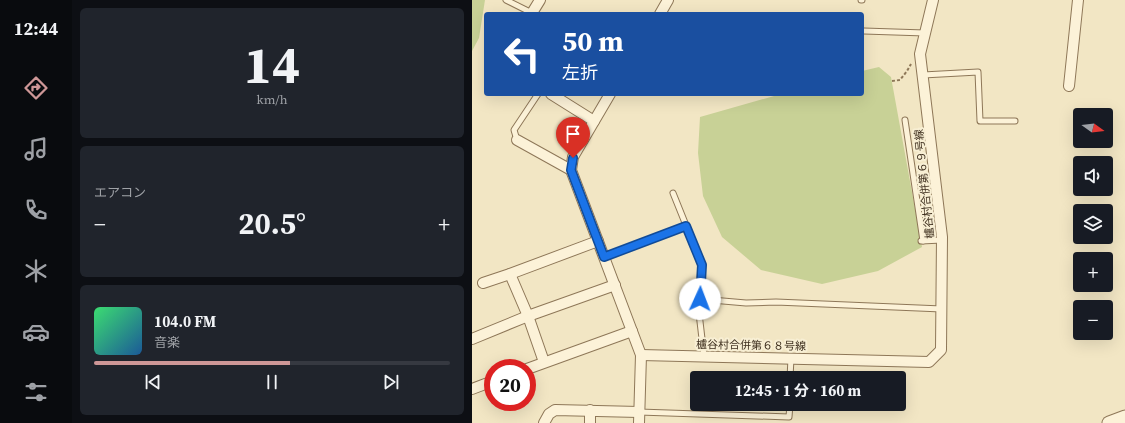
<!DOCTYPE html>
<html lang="ja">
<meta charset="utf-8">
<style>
body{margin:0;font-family:"Source Serif 4","Noto Sans JP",serif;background:#20242c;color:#f1f3f6;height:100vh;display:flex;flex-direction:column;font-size:15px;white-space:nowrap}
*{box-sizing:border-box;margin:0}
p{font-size:13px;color:#9ea1a6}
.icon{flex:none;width:22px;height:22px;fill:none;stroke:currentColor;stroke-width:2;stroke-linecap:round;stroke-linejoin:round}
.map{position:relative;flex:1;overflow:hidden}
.side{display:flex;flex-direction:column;gap:8px;padding:8px;background:#0d0f14;width:400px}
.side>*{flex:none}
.hud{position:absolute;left:12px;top:12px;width:380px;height:84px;border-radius:4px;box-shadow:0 4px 16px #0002;background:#1a4fa0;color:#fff;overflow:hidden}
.needle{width:26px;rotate:105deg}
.controls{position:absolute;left:601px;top:108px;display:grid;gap:8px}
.controls a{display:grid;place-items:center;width:40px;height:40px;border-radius:4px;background:#171b24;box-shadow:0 4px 16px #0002;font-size:20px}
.speed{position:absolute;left:12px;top:359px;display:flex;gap:8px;font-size:20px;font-weight:700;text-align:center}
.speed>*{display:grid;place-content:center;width:52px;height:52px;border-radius:50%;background:#171b24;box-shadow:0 4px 16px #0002;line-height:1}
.speed .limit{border:6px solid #d22;background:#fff;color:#111}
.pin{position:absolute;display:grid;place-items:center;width:34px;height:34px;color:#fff;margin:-41px -17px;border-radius:50% 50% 50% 0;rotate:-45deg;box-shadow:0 0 4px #0007}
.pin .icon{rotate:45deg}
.me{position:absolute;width:44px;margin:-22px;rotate:2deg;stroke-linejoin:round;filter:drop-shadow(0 0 3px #0008)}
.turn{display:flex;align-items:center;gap:14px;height:84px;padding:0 12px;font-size:18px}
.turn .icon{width:52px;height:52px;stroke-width:2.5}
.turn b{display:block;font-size:28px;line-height:34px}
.big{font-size:30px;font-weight:700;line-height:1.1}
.side .widget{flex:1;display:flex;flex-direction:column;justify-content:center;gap:6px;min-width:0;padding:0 14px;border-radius:6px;background:#20242c}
.side .dial{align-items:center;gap:0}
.dial b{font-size:52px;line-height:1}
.song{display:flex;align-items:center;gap:12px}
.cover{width:48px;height:48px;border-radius:6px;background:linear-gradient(135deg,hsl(140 70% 55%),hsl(210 70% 35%))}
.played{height:4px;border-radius:2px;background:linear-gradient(90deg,#ce9797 55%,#363941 55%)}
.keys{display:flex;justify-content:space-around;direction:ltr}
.heat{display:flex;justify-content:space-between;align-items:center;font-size:22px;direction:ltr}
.trip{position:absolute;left:218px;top:371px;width:216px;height:40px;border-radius:4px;background:#171b24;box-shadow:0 4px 16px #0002;font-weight:700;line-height:40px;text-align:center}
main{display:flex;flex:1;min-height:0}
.dock{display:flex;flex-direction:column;width:72px;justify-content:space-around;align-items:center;background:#090b0e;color:#9ea1a6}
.dock .icon{width:28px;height:28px}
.dock .active{color:#ce9797}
.dock b{font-size:18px;color:#f1f3f6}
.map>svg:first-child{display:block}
.green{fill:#c8d196}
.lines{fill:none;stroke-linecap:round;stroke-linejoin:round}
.service-casing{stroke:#8e7758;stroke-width:7}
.minor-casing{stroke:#8e7758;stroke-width:12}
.tertiary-casing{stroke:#8e7758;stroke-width:15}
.path{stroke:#8e7758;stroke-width:2;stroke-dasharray:3 2;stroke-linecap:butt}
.service{stroke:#fcf2d8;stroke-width:5}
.minor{stroke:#fcf2d8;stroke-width:10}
.tertiary{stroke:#fcf2d8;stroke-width:13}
.route-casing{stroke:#114b97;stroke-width:10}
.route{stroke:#1a73e8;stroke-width:7}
.labels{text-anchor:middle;stroke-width:4;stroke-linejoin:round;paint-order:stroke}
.street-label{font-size:11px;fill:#3d2e1d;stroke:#f8efd4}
</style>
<main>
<nav class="dock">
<b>12:44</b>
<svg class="icon active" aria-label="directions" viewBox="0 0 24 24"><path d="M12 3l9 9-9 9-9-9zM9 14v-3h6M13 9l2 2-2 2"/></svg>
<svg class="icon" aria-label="music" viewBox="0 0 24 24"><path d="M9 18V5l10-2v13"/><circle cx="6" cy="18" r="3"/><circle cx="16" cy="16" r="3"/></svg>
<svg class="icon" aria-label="phone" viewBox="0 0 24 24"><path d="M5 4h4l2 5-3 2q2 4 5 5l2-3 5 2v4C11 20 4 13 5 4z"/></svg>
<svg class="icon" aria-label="climate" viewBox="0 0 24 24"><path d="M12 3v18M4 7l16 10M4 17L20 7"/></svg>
<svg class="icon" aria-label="car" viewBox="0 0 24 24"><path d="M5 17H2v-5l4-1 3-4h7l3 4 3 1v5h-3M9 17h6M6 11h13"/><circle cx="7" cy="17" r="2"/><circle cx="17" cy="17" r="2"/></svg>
<svg class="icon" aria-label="filters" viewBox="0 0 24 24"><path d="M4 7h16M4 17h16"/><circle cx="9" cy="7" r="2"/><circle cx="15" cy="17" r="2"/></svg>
</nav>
<section class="side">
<div class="widget dial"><b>14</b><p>km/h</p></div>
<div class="widget"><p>エアコン</p>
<div class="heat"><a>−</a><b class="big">20.5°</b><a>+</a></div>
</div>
<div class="widget">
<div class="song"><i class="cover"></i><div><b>104.0 FM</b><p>音楽</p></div></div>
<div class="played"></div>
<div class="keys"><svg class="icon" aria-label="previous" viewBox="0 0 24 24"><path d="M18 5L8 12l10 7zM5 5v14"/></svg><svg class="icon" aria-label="pause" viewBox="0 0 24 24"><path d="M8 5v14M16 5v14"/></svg><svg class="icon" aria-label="next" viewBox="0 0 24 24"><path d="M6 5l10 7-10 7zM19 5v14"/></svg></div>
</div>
</section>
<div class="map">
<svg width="653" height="423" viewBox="0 0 653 423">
<rect width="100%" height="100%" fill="#f2e6c4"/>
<g class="green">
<path d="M 0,0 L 13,0 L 7,38 L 0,51 Z"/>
<path d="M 407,67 L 419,77 L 450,247 L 406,271 L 350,284 L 289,270 L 250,237 L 231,196 L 226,153 L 228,117 L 309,94 L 390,94 L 390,71 Z"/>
</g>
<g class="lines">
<defs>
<g id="service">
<path d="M 34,0 L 60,13"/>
<path d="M 389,0 L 390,0"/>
<path d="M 392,31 L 453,33"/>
<path d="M 451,75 L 506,72 L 508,121 L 543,121"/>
<path d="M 433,120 L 451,241"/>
<path d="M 45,140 L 42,130 L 66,94"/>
<path d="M 201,193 L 230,265 L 227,313 L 232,356"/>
<path d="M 449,241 L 470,240"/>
<path d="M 132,257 L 214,226"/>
<path d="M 228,299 L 274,303 L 304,302 L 470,309"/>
<path d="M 318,378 L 319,358"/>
<path d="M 167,412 L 317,417 L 318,404"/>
</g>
<g id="minor">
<path d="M 60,13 L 68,0"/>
<path d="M 188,14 L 196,0"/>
<path d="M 597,86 L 606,0"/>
<path d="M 79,94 L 122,121"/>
<path d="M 138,94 L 101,157 L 99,170 L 169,355 L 167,423"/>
<path d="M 45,140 L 99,170"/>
<path d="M 38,274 L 56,316 L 72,362"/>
<path d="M 11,283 L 38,274 L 126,241"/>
<path d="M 0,339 L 56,316 L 143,285"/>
<path d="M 169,355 L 457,362 L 469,350 L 470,237 L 448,54 L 461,0"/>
<path d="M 55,369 L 160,331"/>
<path d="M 0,389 L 21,381"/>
<path d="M 72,423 L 77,414 L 83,410 L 167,412"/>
<path d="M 118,423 L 118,410"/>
</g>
<path id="tertiary" d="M 637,423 L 653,417"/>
</defs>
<use href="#service" class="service-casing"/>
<use href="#minor" class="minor-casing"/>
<use href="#tertiary" class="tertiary-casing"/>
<path class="path" d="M 420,81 L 428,80 L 435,71 L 439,64"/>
<use href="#service" class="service"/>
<use href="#minor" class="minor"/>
<use href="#tertiary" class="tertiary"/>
</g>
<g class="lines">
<defs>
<path id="route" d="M 101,158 L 99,170 L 132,257 L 214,226 L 230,265 L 228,299"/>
</defs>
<use href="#route" class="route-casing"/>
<use href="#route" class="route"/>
</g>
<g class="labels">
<g class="street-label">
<text transform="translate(452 184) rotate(-96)" y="4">櫨谷村合併第６９号線</text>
<text transform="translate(279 345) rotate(1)" y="4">櫨谷村合併第６８号線</text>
</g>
</g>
</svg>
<div class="controls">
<a><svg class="needle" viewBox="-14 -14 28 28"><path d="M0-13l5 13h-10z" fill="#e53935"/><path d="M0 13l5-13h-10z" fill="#9ea1a6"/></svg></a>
<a><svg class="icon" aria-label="sound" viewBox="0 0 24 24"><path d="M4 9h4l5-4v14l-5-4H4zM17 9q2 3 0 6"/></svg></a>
<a><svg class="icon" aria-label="layers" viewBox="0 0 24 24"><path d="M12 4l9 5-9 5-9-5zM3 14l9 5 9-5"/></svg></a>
<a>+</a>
<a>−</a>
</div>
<div class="speed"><div class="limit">20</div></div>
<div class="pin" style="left:101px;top:158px;background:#d93025"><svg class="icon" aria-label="arrive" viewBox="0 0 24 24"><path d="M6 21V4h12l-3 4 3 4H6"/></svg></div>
<svg class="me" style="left:228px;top:299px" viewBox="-20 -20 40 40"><circle r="19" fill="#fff"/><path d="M0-13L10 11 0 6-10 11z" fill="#1a73e8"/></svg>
<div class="trip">12:45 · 1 分 · 160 m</div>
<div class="hud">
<div class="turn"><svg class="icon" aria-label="left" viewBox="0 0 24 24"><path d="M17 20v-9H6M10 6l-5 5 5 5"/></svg><div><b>50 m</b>左折</div></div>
</div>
</div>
</main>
